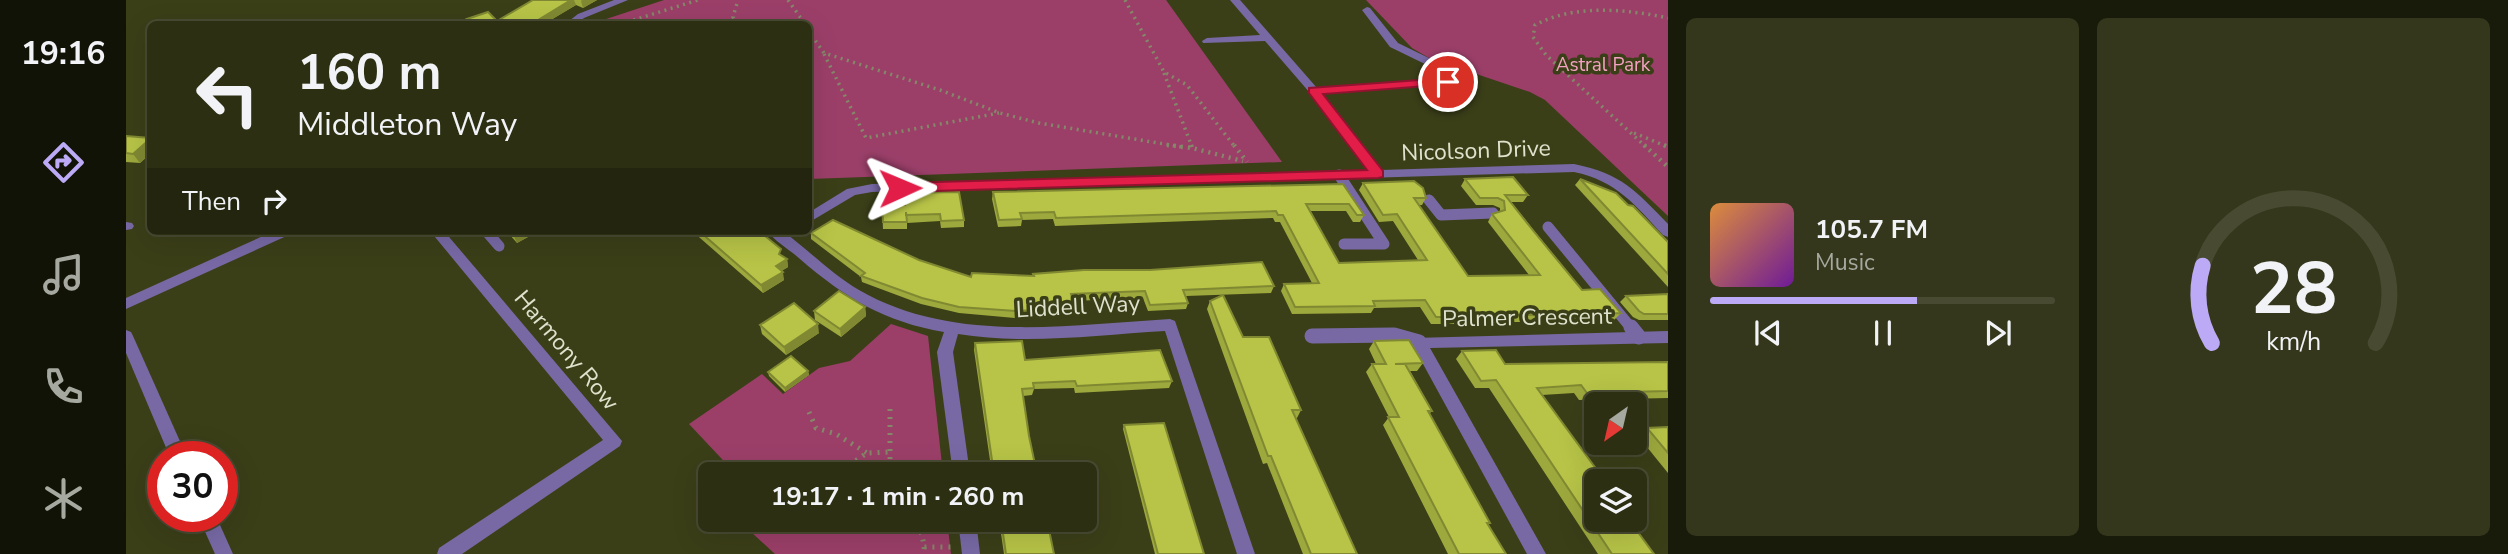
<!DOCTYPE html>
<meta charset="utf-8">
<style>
body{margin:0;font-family:"Nunito Sans",sans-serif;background:#34371b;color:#f1f3f6;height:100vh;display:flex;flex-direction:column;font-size:26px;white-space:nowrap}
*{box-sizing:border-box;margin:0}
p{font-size:23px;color:#a6a99f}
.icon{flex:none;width:38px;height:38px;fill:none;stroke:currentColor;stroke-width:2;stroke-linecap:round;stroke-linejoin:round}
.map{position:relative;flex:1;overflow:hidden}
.side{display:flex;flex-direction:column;gap:18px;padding:18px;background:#181a0a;width:840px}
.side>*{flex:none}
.top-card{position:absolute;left:21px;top:21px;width:665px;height:214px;border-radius:10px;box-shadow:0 7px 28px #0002,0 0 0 2px #484a32;background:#2c2f12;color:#f1f3f6;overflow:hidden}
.needle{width:46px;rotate:214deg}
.controls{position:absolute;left:1458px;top:392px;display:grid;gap:14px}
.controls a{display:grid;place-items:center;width:63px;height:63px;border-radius:10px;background:#2c2f12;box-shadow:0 7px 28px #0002,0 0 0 2px #484a32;font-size:35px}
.speed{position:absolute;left:21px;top:441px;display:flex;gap:14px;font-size:35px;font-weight:700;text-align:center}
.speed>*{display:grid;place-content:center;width:91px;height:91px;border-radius:50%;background:#2c2f12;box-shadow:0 7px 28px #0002,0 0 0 2px #484a32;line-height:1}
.speed .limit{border:10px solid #d22;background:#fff;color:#111}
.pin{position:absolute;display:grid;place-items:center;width:60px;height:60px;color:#fff;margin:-30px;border:4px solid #fff;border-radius:50%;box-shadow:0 2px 7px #0007}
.me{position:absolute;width:77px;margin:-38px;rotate:89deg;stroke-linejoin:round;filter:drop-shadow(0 0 5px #0008)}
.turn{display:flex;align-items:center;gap:24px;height:147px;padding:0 35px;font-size:32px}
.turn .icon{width:91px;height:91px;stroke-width:2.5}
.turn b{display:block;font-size:49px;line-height:60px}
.then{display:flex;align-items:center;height:66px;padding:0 35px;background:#0003;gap:14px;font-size:26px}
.side .widget{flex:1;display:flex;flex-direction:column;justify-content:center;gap:10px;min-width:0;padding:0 24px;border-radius:10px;background:#34371b}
.side .dial{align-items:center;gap:0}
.dial svg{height:182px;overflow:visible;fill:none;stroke:#484a32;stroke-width:7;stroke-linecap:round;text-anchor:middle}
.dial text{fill:#f1f3f6;stroke:none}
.song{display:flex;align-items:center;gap:21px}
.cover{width:84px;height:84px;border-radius:10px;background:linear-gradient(135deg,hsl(30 70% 55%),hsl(280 70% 35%))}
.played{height:7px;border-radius:4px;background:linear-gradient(90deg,#bcaaf6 60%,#484a32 60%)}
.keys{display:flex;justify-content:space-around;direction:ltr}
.side .tiles{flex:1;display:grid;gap:18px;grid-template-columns:repeat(2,1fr)}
.trip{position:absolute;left:572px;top:462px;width:399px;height:70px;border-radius:10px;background:#2c2f12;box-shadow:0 7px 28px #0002,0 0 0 2px #484a32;font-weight:700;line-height:70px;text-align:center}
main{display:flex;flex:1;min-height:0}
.tabs{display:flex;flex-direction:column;width:126px;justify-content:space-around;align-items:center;background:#121307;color:#a6a99f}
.tabs .icon{width:49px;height:49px}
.tabs .active{color:#bcaaf6}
.tabs b{font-size:32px;color:#f1f3f6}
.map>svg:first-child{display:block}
.green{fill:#9b3f69}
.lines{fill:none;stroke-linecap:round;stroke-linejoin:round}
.path-far2{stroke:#848868;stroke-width:3.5;stroke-dasharray:2 4.5;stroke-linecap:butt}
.path-far1{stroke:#848868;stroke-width:4.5;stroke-dasharray:2 5;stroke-linecap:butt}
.path{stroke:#848868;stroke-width:5;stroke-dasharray:2 6;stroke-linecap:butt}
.lane-far1{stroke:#7869a5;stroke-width:11}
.lane{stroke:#7869a5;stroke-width:15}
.street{fill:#7869a5;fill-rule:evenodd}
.wall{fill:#9da93d}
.shaded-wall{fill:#808932}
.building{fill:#b7c447;stroke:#808932;stroke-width:2}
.route{fill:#e11d48;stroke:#92132f;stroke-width:2}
.labels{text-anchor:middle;stroke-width:7;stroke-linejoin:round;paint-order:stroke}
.far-park-label{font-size:19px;fill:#f5a1c2;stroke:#3b3f18}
.street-label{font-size:23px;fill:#dfe2cc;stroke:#3b3f18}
</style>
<main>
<nav class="tabs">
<b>19:16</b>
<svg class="icon active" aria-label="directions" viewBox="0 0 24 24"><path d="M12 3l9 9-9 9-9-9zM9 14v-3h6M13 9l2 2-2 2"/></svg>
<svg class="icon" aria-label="music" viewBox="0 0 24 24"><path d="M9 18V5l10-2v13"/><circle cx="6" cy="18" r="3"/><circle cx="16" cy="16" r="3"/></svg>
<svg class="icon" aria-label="phone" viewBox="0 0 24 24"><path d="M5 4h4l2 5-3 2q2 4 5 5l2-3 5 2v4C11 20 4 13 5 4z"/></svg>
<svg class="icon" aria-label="climate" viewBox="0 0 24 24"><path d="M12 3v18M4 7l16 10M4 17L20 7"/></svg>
</nav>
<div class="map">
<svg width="1542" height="554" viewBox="0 0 1542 554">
<rect width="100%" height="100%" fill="#3b3f18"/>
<g class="green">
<path d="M 538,0 L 1040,0 L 1156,162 L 683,179 L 682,24 L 465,24 Z"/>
<path d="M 1240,0 L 1542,0 L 1542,216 L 1419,100 L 1404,92 L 1303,58 L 1286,48 Z"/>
<path d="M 765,324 L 802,336 L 817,474 L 610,474 L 563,424 L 636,374 L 657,394 L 693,368 L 724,361 Z"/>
<path d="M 638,520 L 821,520 L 825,554 L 649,554 L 624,531 Z"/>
</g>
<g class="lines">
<g class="path-far2">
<path d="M 662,0 L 679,24"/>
<path d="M 999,0 L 1038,72 L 1061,85 L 1109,147"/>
<path d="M 495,24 L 572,0"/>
<path d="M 611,24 L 607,17 L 612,0"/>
<path d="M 682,30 L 698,53 L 814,90 L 874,113 L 913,123 L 1056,147"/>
<path d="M 698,54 L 740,138 L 873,113"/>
<path d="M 1038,73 L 1066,147"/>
<path d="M 1508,133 L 1542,147"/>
<path d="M 1520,147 L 1420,55 L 1407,37 L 1409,25 C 1448,4 1500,9 1542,18"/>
</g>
<g class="path-far1">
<path d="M 1041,145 L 1066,148 L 1117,161"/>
<path d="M 1065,145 L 1066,148"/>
<path d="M 1108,145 L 1121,162"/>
<path d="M 1518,145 L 1542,167"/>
<path d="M 1538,145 L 1542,147"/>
</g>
<g class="path">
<path d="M 764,409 L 764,474"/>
<path d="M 683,412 L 690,428 L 710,434 L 741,453"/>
<path d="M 710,474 L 741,453 L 763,452"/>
<path d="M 784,520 L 796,534 L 798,547 L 826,547"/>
<path d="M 798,547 L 799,554"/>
</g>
<g class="lane-far1">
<path d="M 1213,175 L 1258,244 L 1218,244"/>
<path d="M 1303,200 L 1315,215 L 1367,213"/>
<path d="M 1422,227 L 1506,329"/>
<path d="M 360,231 L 373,246"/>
</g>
<g class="lane">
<path d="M 1505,327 L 1513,337"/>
<path d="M 1186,336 L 1268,335 L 1293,342"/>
</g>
<g class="street">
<path d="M 488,0 L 502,0 L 458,18 L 450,24 L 439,24 L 452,14 Z"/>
<path d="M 1104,0 L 1114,0 L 1191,88 L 1314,79 L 1301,65 L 1264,47 L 1236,10 L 1241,7 L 1244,8 L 1272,43 L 1309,61 L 1326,80 L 1326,84 L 1322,85 L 1196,94 L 1255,170 L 1448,164 C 1496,174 1509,190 1542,224 L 1542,237 L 1537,235 C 1509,205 1491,181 1448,172 L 746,192 L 729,195 L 682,223 L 682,213 L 721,189 L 746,184 L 1242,170 L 1184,93 L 1139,41 L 1077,43 L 1076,41 L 1081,38 L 1134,35 Z"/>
<path d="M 0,222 L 6,223 L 8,226 L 6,229 L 0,230 Z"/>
<path d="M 148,231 L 167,231 L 165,234 L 0,309 L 0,298 Z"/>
<path d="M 304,231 L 318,231 L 496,441 L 494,446 L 336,554 L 311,554 L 313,548 L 477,440 Z"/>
<path d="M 641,231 L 657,231 C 682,250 706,274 733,290 C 826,344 942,325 1044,319 L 1049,321 L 1129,554 L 1111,554 L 1039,331 C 971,335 900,345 832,334 L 827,352 L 844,474 L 827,474 L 811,352 L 818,332 C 759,322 719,298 674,259 C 664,250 650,242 641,231 Z"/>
<path d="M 0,330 L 5,332 L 7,336 L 61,457 L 44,457 L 0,353 Z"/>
<path d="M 1542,331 L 1542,343 L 1304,348 L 1420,554 L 1401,554 L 1285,342 L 1288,338 Z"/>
<path d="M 72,516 L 90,516 L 107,554 L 89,554 Z"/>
<path d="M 832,520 L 850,520 L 854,554 L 836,554 Z"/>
</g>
</g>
<g class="wall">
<path d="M 407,0 L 471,0 L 457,8 L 450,5 L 418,24 L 343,24 L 341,19 L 371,21 Z"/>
<path d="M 0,136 L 24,138 L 24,154 L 14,163 L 0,162 Z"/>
<path d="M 1339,179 L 1402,195 L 1397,202 L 1385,202 L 1456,290 L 1495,313 L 1488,320 L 1469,321 L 1467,318 L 1413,319 L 1411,322 L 1375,322 L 1373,324 L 1305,324 L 1294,307 L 1248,308 L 1245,313 L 1166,314 L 1155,291 L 1158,284 L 1186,283 L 1154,222 L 1149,222 L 1147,218 L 929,226 L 927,219 L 896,220 L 895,226 L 872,227 L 866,199 L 867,192 L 1217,184 L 1238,215 L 1234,222 L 1227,222 L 1220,211 L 1184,211 L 1213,263 L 1292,260 L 1267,221 L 1253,222 L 1233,190 L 1237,183 L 1300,198 L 1296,205 L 1293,205 L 1342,276 L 1403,275 L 1362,222 L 1366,214 L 1374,212 L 1374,208 L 1367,205 L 1350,205 L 1335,186 Z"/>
<path d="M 1454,179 L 1502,205 L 1542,242 L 1542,287 L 1449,185 Z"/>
<path d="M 778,193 L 838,220 L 838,227 L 815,228 L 814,221 L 781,223 L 781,229 L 757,229 L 756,205 L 778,205 Z"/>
<path d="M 374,231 L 413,231 L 391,243 L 383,234 L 379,237 Z"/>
<path d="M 566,231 L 633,231 L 656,257 L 661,259 L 662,267 L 655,271 L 658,280 L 637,293 Z"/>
<path d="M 685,233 L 793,260 L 845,277 L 907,276 L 907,274 L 1148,286 L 1145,293 L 1060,296 L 1062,303 L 1060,309 L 1022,311 L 1017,298 L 947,301 L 949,308 L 948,314 L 889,318 L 833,313 L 795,304 L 736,282 L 735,277 L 685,239 Z"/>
<path d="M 1542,294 L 1542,320 L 1513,320 L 1507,317 L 1494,302 L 1500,296 Z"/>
<path d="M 1084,301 L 1117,337 L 1175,410 L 1171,418 L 1169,418 L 1231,554 L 1177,554 L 1141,463 L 1137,464 L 1081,309 Z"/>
<path d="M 739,307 L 740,316 L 715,337 L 689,320 L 688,311 Z"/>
<path d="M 634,325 L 693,333 L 660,355 L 636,334 Z"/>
<path d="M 1248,341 L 1297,363 L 1291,371 L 1284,371 L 1306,411 L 1303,414 L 1364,523 L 1362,524 L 1380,554 L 1322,554 L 1257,425 L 1263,417 L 1240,372 L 1246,364 L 1250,364 L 1243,349 Z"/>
<path d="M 849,343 L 899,360 L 1046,381 L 1043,388 L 949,393 L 948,388 L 908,389 L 906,395 L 897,396 L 903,436 L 911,474 L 866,474 L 848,350 Z"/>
<path d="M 1336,351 L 1379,364 L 1542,362 L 1542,398 L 1453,400 L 1448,393 L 1416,395 L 1470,481 L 1528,554 L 1472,554 L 1363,388 L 1349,388 L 1330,359 Z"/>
<path d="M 682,371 L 683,375 L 659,392 L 643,376 L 642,372 Z"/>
<path d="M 998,425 L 1078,554 L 1029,554 L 997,429 Z"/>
<path d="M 1542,427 L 1542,473 L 1512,436 L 1521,428 Z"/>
<path d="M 873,520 L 921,520 L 928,554 L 878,554 Z"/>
</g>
<g class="shaded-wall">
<path d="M 445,0 L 448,0 L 450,5 L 418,24 L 398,24 Z"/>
<path d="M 456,0 L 471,0 L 457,8 L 455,1 Z"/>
<path d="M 24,139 L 24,154 L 14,163 L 7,154 Z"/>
<path d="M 376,231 L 382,231 L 383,234 L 379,237 Z"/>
<path d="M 392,231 L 413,231 L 391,243 L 387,234 Z"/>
<path d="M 661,259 L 662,267 L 651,274 L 650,266 Z"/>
<path d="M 657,272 L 658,280 L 637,293 L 635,285 Z"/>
<path d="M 739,307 L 740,316 L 715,337 L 714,329 Z"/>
<path d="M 692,324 L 693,333 L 660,355 L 658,347 Z"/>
<path d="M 682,371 L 683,375 L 659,392 L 659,388 Z"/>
</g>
<g class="building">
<path d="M 407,0 L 445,0 L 412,20 L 398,24 L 347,24 L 341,19 L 362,12 L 371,21 Z"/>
<path d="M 0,136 L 24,138 L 24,139 L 7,154 L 0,153 Z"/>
<path d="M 1387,177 L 1402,195 L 1379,195 L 1405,228 L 1456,290 L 1474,289 L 1495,313 L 1475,314 L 1473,311 L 1415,312 L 1417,315 L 1377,315 L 1379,317 L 1310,317 L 1299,300 L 1247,301 L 1249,306 L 1169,307 L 1158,284 L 1193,283 L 1157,215 L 1152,215 L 1150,211 L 930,218 L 928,212 L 894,213 L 896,219 L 873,220 L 867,192 L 1217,184 L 1238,215 L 1231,215 L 1223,204 L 1180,204 L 1213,263 L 1301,260 L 1271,214 L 1257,215 L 1237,183 L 1288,181 L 1297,188 L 1300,198 L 1288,198 L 1342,276 L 1414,275 L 1366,214 L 1379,210 L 1378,201 L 1372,198 L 1354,198 L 1339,179 Z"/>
<path d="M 1454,179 L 1490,193 L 1502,205 L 1507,206 L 1542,242 L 1542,274 Z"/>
<path d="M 833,192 L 838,220 L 815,221 L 814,214 L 780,215 L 780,212 L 781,222 L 757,222 L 756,205 L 779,205 L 778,193 Z"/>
<path d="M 707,220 L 793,260 L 845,277 L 846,273 L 908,276 L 907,274 L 958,270 L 1024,270 L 1136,262 L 1148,286 L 1057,290 L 1062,303 L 1024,305 L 1019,291 L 945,294 L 949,308 L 890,311 L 833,307 L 796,298 L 735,276 L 739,273 L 685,233 Z"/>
<path d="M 573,231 L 633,231 L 655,249 L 653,254 L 661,259 L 650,266 L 657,272 L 635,285 Z"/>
<path d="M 713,291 L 739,307 L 714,329 L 688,311 Z"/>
<path d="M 1542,294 L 1542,314 L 1518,314 L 1513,311 L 1500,296 Z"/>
<path d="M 1097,295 L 1117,337 L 1143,337 L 1175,410 L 1166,410 L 1231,554 L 1185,554 L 1145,456 L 1142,456 L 1084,301 Z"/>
<path d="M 668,303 L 692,324 L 658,347 L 634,325 Z"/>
<path d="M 1283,340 L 1297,363 L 1269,364 L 1279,364 L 1306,411 L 1302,411 L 1364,523 L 1361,523 L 1380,554 L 1333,554 L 1262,417 L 1273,417 L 1246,364 L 1260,364 L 1248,341 Z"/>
<path d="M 896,341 L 899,360 L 1034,350 L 1046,381 L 951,386 L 949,381 L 907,383 L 908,388 L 896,389 L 903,436 L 911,474 L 868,474 L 849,343 Z"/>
<path d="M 1370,350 L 1379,364 L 1542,362 L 1542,391 L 1461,393 L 1455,385 L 1411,388 L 1479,481 L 1470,481 L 1470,520 L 1503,520 L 1528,554 L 1486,554 L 1370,380 L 1355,381 L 1336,351 Z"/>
<path d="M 665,356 L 682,371 L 659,388 L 642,372 Z"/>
<path d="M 1038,423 L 1078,554 L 1032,554 L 998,425 Z"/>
<path d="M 1542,427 L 1542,453 L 1521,428 Z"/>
<path d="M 875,520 L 921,520 L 928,554 L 880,554 Z"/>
</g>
<path class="route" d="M 1322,78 L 1328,82 L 1326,84 L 1197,94 L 1257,171 L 1257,177 L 1252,178 L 774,192 L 766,188 L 774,183 L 1241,170 L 1183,93 L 1183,88 Z"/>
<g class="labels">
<g class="far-park-label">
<text x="1477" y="71">Astral Park</text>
</g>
<g class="street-label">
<text transform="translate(1350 150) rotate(-2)" y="8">Nicolson Drive</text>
<text transform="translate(952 306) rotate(-3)" y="8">Liddell Way</text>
<text transform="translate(1401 317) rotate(-1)" y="8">Palmer Crescent</text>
<text transform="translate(441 350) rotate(50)" y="8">Harmony Row</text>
</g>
</g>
</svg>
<div class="controls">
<a><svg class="needle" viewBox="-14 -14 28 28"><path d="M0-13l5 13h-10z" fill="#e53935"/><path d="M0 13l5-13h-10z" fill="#a6a99f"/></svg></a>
<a><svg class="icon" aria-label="layers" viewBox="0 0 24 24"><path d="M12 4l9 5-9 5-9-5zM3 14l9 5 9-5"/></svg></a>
</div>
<div class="speed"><div class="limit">30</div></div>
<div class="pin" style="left:1322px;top:82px;background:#d93025"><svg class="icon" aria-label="arrive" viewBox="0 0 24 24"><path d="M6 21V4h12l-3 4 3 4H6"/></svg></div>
<svg class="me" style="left:774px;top:188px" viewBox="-20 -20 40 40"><path d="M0-17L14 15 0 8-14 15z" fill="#e11d48" stroke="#fff" stroke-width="4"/></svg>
<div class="trip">19:17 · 1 min · 260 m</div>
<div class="top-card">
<div class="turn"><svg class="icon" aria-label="left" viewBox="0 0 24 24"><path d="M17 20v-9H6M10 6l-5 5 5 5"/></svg><div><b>160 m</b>Middleton Way</div></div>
<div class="then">Then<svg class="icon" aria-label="right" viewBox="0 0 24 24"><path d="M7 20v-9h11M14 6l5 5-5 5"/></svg></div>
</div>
</div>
<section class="side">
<div class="tiles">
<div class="widget">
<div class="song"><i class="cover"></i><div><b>105.7 FM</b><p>Music</p></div></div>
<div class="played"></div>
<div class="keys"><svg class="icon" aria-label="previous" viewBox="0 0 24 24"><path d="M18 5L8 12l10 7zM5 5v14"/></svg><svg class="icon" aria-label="pause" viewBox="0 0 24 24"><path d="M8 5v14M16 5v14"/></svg><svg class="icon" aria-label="next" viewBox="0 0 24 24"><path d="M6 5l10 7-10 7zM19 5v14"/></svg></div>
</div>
<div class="widget dial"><svg viewBox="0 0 100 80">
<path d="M14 69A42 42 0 1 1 86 69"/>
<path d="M14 69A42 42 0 0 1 10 35" stroke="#bcaaf6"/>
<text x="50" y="56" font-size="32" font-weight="700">28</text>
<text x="50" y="72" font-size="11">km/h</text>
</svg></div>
</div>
</section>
</main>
